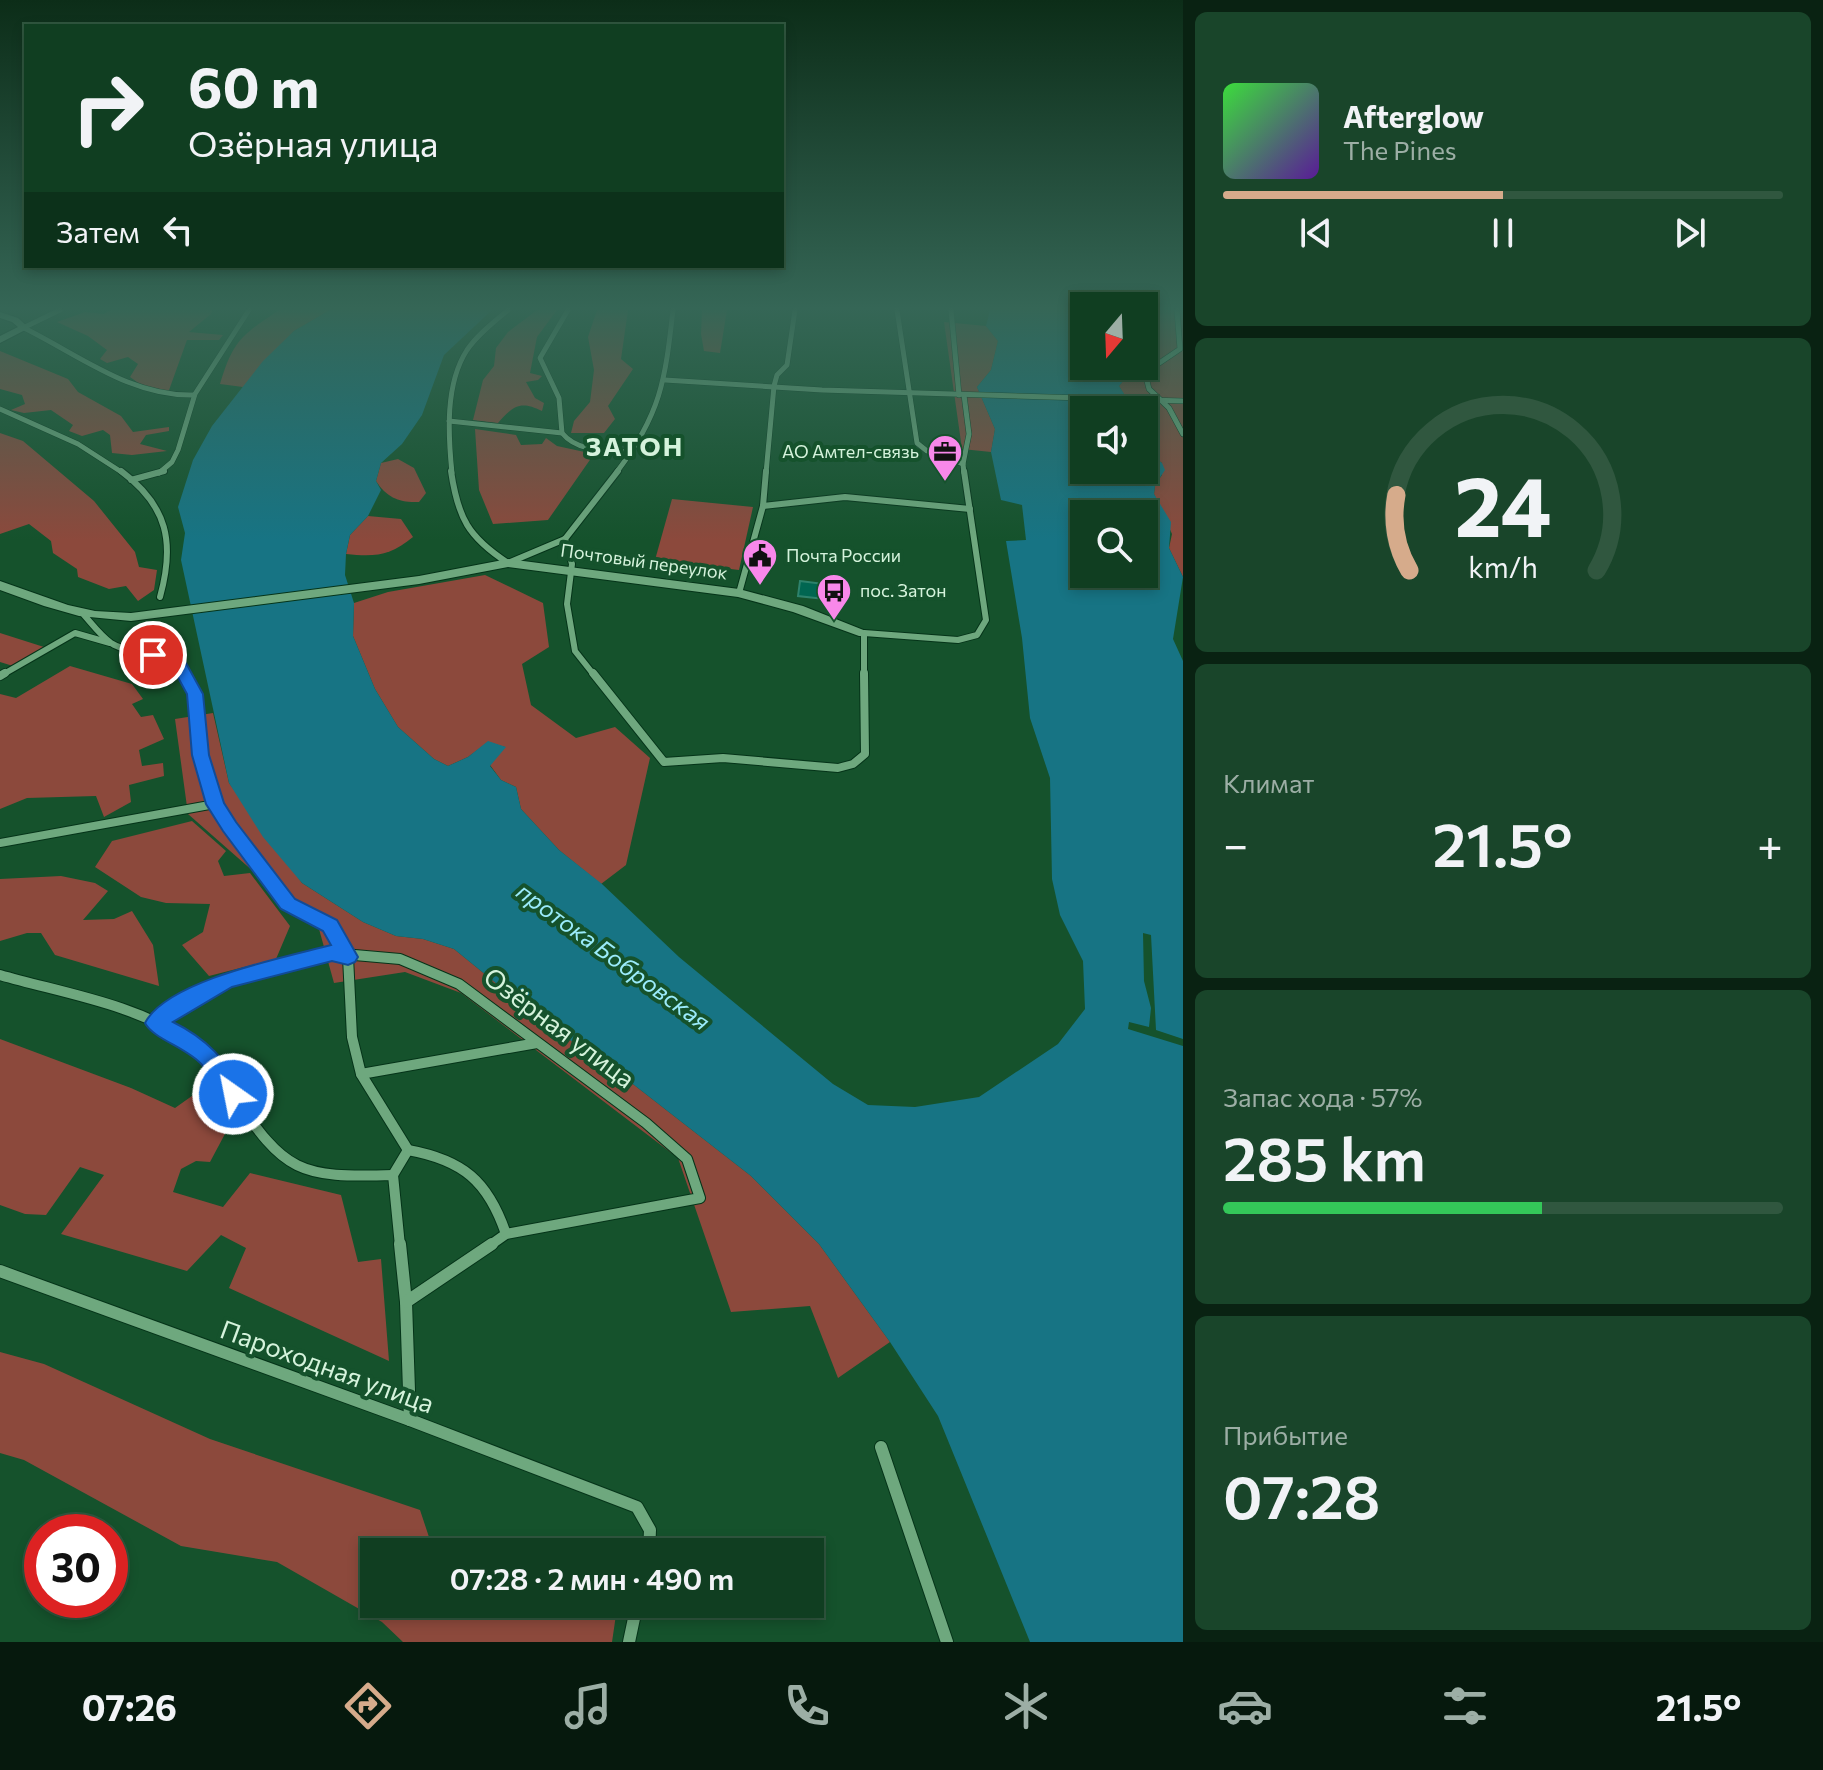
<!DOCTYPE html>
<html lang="ru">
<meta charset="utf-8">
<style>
body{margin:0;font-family:Commissioner,sans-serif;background:#19452a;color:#f1f3f6;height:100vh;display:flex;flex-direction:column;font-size:30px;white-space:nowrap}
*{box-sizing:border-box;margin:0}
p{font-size:26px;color:#9caea5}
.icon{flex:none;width:44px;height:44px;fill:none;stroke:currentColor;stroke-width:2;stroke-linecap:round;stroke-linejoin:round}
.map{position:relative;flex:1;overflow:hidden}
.panel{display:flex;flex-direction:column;gap:12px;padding:12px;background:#092212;width:640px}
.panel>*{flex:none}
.banner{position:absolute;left:24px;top:24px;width:760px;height:244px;border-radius:0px;box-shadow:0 4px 12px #0003,0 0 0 2px #30573f;background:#103e21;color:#f1f3f6;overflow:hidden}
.needle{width:52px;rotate:199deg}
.tools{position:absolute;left:1070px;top:292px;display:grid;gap:16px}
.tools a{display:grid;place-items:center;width:88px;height:88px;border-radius:0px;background:#103e21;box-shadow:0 4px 12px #0003,0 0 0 2px #30573f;font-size:40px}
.speed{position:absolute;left:24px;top:1514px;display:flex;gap:16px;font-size:40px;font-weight:700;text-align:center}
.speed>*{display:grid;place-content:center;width:104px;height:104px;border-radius:50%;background:#103e21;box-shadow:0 4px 12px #0003,0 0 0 2px #30573f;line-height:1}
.speed .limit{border:12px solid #d22;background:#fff;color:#111}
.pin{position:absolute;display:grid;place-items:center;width:68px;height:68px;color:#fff;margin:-34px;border:4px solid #fff;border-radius:50%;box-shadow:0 2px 8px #0007}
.me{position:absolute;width:88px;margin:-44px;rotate:327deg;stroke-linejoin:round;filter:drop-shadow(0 0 6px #0008)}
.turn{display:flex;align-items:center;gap:28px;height:168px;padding:0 32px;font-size:36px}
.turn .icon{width:104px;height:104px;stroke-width:2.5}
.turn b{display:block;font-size:56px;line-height:68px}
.then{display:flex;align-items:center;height:76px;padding:0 32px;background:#0003;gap:16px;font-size:30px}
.big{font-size:60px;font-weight:600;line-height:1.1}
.panel .tile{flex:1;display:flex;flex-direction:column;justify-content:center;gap:12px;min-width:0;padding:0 28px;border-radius:12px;background:#19452a}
.panel .dial{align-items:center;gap:0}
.dial svg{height:208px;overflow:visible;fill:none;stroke:#30573f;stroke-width:7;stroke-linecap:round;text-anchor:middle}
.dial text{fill:#f1f3f6;stroke:none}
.song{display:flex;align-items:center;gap:24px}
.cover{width:96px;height:96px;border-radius:12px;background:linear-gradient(135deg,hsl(120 70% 55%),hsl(270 70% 35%))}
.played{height:8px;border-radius:4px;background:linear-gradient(90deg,#d6ab8b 50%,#30573f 50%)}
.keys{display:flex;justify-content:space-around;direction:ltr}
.heat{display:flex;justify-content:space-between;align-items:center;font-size:44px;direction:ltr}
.charge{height:12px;border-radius:6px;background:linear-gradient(90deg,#34c759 57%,#30573f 0)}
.trip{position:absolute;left:360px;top:1538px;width:464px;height:80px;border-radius:0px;background:#103e21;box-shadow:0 4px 12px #0003,0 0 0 2px #30573f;font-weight:600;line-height:80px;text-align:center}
.tab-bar{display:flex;height:128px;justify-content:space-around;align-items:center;background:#06190d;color:#9caea5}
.tab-bar .icon{width:56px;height:56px}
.tab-bar .active{color:#d6ab8b}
.tab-bar b{font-size:36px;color:#f1f3f6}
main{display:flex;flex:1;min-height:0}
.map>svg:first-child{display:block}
.green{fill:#8c493c}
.water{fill:#177484;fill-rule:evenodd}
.pier{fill:#15522c}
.building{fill:#016651;stroke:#2e826c;stroke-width:2}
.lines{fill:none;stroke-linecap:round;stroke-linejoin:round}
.street-far4-casing{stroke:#053419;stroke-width:6}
.street-far3-casing{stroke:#053419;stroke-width:8}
.street-far2-casing{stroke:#053419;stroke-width:10}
.street-far1-casing{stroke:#053419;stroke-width:12}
.street-casing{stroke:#053419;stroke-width:14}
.secondary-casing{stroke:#053419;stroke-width:2}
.street-far4{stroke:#6ea87e;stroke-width:5}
.street-far3{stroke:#6ea87e;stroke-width:6}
.street-far2{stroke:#6ea87e;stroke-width:8}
.street-far1{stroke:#6ea87e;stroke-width:10}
.street{stroke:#6ea87e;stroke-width:12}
.secondary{fill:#6ea87e;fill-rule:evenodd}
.route{fill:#1a73e8;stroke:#114b97;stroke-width:2}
.labels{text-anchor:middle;stroke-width:8;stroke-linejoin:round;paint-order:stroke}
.far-poi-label{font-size:18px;fill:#d5f3dc;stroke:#15522c;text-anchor:start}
.far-street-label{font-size:18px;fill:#d5f3dc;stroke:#15522c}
.water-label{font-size:24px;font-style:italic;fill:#9bebfb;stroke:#15522c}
.far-district-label{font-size:26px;font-weight:bold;letter-spacing:2px;fill:#d5f3dc;stroke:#15522c}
.near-street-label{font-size:26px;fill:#d5f3dc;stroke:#15522c}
</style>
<main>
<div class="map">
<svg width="1183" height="1642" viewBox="0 0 1183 1642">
<rect width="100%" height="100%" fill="#15522c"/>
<g class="green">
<path d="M 111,310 L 212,310 L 211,314 L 189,332 L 223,335 L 219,340 L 187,340 L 168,393 L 144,387 L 130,377 L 138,364 L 128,357 L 107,363 L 100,359 L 107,350 L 88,336 L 57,322 L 85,312 L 104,314 Z"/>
<path d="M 279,310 L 330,310 L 294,331 L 243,387 L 220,384 C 233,340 242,335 279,310 Z"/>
<path d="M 537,310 L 557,310 L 537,337 L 530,373 L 542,376 L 538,380 L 526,382 L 535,398 L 544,403 L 542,411 C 520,400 513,406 498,423 L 473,420 L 483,380 L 494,366 L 496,348 L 508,332 Z"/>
<path d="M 597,310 L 628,310 L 621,359 L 633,369 L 608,406 L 615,419 L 604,433 L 571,433 L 574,421 L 590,402 L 594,370 L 588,337 Z"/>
<path d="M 702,310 L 727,310 L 720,353 L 704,351 L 701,334 Z"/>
<path d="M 1144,310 L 1183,310 L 1183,577 L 1169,548 L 1172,534 L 1154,494 L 1155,485 L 1162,475 L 1162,463 L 1144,449 L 1144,435 L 1148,434 L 1156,414 L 1128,401 L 1119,386 L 1136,366 L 1144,366 Z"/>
<path d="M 944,322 L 986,326 L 998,341 L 991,370 L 977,387 L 995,429 L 991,452 L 962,449 Z"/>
<path d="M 0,351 L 68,379 L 78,392 L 121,416 L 133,432 L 169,427 L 169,431 L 146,435 L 140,444 L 167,451 L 132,455 L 112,453 L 110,435 L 103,430 L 82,436 L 69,431 L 73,425 L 51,410 L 24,413 L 11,410 L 25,404 L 22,395 L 0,389 Z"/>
<path d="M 475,429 L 516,435 L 521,445 L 542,444 L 546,438 L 557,446 L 594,454 L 548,520 L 493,524 L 479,490 Z"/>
<path d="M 0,433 L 23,441 L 94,501 L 135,552 L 139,567 L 157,570 L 154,590 L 138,601 L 126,586 L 109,589 L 78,577 L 77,569 L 53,553 L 51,541 L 29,524 L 0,534 Z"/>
<path d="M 398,459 L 414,468 L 426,493 L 419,502 C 400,503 387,498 376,481 L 381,463 Z"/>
<path d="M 672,499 L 753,507 L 739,570 L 655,560 Z"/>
<path d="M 368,516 L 401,519 L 413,537 C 390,556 375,557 346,554 L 350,535 Z"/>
<path d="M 485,575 L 543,603 L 549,647 L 522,664 L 531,705 L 576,738 L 615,727 L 650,758 L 626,865 L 601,884 L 559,850 L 521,809 L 516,787 L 501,780 L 490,765 L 505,747 L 488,742 L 468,757 L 448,766 L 434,759 L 398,727 L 375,689 L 353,636 L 354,603 L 388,592 Z"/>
<path d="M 0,633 L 44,647 L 13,666 L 0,662 Z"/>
<path d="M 70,666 L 132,684 L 143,699 L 132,704 L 141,717 L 153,715 L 164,739 L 139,750 L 142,766 L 163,763 L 164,776 L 129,785 L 131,802 L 104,817 L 96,796 L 27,798 L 0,809 L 0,694 L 16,698 Z"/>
<path d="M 213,713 L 229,783 L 302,883 L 363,922 L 396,936 L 423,939 L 454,949 L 540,1019 L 629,1081 L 751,1176 L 819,1244 L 890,1342 L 838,1378 L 810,1306 L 731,1312 L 678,1158 L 461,993 L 405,972 L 334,983 L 319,929 L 188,814 L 175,719 Z"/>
<path d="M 192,821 L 226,851 L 218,861 L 224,876 L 250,873 L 290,926 L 276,959 L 209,976 L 182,945 L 203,932 L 210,904 L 166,903 L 141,897 L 95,867 L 112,841 Z"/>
<path d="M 61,876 L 95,883 L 108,891 L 83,920 L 114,919 L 132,911 L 153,945 L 159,986 L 55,955 L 41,933 L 27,933 L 0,941 L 0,879 Z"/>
<path d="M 0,1039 L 131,1088 L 175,1108 L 206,1086 L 226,1132 L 210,1162 L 196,1161 L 181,1169 L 173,1192 L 223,1207 L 250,1173 L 341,1195 L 358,1262 L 381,1259 L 389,1361 L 229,1288 L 246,1248 L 221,1235 L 187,1271 L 61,1234 L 104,1175 L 80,1167 L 46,1215 L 25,1214 L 0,1205 Z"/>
<path d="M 0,1352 L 44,1364 L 210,1439 L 420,1510 L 434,1552 L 374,1552 L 374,1604 L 602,1604 L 617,1608 L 612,1642 L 403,1642 L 382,1622 L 277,1562 L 181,1546 L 24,1460 L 0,1453 Z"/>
</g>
<path class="water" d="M 330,310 L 492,310 L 444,355 L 422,415 L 402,444 L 381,463 L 376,481 L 381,490 L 368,516 L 350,535 L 346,554 L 345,575 L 354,603 L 353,636 L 375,689 L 398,727 L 434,759 L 448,766 L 468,757 L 488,741 L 506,747 L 490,766 L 501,780 L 516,787 L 521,809 L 559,850 L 602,884 L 679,957 L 833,1084 L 868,1105 L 915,1107 L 979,1097 L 1058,1044 L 1085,1009 L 1083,961 L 1060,915 L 1052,879 L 1050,778 L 1030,718 L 1022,638 L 1006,541 L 1026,540 L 1022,505 L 1001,500 L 991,452 L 995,429 L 977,387 L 991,370 L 998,341 L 986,326 L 990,310 L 1084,310 L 1084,366 L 1136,366 L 1119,386 L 1128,400 L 1150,406 L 1157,414 L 1148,434 L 1144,435 L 1144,410 L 1084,410 L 1084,470 L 1144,470 L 1144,449 L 1162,463 L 1165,470 L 1155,485 L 1154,494 L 1171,522 L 1169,548 L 1183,577 L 1173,639 L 1183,661 L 1183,1642 L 1030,1642 L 938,1416 L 890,1342 L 819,1244 L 751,1176 L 629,1081 L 540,1019 L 454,949 L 423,939 L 396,936 L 363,922 L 302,883 L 263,837 L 229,783 L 181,560 L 185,533 L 178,507 L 193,460 L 212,426 L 263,361 L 294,331 ZM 1084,514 L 1144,514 L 1144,574 L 1084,574 Z"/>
<path class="pier" d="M 1143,933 L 1151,935 L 1156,1030 L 1183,1039 L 1183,1046 L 1128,1029 L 1129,1022 L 1149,1027 L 1151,1008 L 1144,981 Z"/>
<path class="building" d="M 800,581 L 840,586 L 839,597 L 833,596 L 833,600 L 798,596 Z"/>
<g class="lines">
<defs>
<g id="street-far4">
<path d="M 897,310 L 917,443 L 927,451 L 963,464 L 964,473"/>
<path d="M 951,310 L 959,395"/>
<path d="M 1177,310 L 1180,349 L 1149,370 L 1146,377 L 1149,389 L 1169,408 L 1183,434"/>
<path d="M 25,327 L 60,310"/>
<path d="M 24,328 C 79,355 131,397 194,395"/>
<path d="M 665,380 L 822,390 L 1183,401"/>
<path d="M 0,409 L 78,444 L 123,473"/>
<path d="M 449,421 L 562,433 C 578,453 609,450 632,452"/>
<path d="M 562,433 L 559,398 L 540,358 L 568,310"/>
<path d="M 963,464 L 969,434 L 964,395"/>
<path d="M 159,473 L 172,462 L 178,450 L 195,394 L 249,310"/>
<path d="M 452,473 C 448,434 445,384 467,350 C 478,334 494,322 508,310"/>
<path d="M 616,473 C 661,414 665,381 673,310"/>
<path d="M 766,473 L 774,386 L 777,375 L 787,365 L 795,310"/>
</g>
<g id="street-far3">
<path d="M 121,471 C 168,506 175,543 160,597"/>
<path d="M 451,471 C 458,518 468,537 508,563 L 565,539 L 618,471"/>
<path d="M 131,480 L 164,471"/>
<path d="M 763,506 L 845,497 L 970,509"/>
<path d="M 565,539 L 572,564 L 567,604 L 575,651 L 594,675"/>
<path d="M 739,593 L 763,506 L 766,471"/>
<path d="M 84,615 C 92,624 101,636 111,643 C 132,657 170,649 184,675"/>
<path d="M 2,675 L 75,633 L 110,643"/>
<path d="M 864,675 L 864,633 L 958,640 L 977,635 L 986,620 L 964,471"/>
</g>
<g id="street-far2">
<path d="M 183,673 L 195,694 L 200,755 L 215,804 L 253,861 L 288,904 L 331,928"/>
<path d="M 593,673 L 664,762 L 723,758 L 838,768 L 853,764 L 865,754 L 864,673"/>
<path d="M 0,676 L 5,673"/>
<path d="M 0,843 L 215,804"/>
</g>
<g id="street-far1">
<path d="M 330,926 L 348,957 L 352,1037 L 361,1074 L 408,1150 L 393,1175"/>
<path d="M 0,975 C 62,993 137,1004 190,1042 C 209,1055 221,1075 233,1094 C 285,1173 299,1178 393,1175 L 400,1246"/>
<path d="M 156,1023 L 181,1004 L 226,980 L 332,953 L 400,959 L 459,984 L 646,1123 L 687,1159 L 700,1198 L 506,1234 L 489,1246"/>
<path d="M 361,1074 L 537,1043"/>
<path d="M 408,1150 C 463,1160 488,1181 506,1234"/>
</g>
<g id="street">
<path d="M 400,1244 L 406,1302 L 410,1420"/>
<path d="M 0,1271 L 410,1420 L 637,1507 L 650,1530 L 649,1552"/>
<path d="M 406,1302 L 492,1244"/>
<path d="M 881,1447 L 947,1642"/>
<path d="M 629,1642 L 637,1604"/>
</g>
<g id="secondary">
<path d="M 0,312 L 18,318 L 29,328 L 0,343 L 0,336 L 18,327 L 12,322 L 0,318 Z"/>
<path d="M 508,559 L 739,589 L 803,606 L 871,633 L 869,636 L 859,636 L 793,612 L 738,597 L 508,567 L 419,584 L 131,621 L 79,616 L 44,606 L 0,590 L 0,581 L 68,605 L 95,611 L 131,613 L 419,576 Z"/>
</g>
</defs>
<use href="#street-far4" class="street-far4-casing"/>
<use href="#street-far3" class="street-far3-casing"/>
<use href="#street-far2" class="street-far2-casing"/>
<use href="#street-far1" class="street-far1-casing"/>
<use href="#street" class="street-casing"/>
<use href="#secondary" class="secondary-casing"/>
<use href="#street-far4" class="street-far4"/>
<use href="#street-far3" class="street-far3"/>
<use href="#street-far2" class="street-far2"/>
<use href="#street-far1" class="street-far1"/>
<use href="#street" class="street"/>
<use href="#secondary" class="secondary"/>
</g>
<linearGradient id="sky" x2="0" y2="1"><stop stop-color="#0c2d18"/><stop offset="0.57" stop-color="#356656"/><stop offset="1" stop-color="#356656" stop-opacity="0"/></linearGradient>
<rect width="1183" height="540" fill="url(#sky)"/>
<path class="route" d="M 153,650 L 186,663 L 203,694 L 209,755 L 224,803 L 236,822 L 295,899 L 337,920 L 358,957 L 355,962 L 348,965 L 332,961 L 232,987 L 173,1022 C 206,1038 228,1061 244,1094 L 241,1101 C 219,1109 213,1079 202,1065 C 188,1048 153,1039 145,1023 C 167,980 286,957 331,945 L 323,931 L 281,909 L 223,831 L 206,804 L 192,755 L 187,694 L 174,670 L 147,658 L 145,655 Z"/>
<defs>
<symbol id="office-pin" viewBox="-11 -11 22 30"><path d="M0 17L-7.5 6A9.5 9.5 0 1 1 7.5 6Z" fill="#f888ea" stroke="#15522c"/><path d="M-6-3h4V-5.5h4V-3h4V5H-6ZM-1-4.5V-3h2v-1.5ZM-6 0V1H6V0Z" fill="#111"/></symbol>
<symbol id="civic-pin" viewBox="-11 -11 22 30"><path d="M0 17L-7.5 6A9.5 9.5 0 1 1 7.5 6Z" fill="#f888ea" stroke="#15522c"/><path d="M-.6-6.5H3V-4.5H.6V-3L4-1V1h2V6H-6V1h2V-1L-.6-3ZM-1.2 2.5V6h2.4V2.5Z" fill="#111"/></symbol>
<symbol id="bus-pin" viewBox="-11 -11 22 30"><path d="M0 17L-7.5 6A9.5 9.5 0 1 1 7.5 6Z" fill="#f888ea" stroke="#15522c"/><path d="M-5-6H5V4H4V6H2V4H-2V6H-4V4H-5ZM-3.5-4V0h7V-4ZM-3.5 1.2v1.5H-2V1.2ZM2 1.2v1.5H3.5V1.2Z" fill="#111"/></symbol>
</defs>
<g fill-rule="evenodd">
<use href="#office-pin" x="925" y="432" width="40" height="54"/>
<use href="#civic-pin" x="740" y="536" width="40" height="54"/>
<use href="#bus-pin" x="814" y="571" width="40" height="54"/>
</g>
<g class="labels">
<g class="far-poi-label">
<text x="919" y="458" text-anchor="end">АО Амтел-связь</text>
<text x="786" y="562">Почта России</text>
<text x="860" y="597">пос. Затон</text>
</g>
<g class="far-street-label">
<text transform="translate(644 562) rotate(8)" y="6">Почтовый переулок</text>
</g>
<g class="water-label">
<text transform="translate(613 957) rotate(36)" y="8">протока Бобровская</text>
</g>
<g class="far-district-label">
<text x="635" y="456">ЗАТОН</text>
</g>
<g class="near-street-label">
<text transform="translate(559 1028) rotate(37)" y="9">Озёрная улица</text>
<text transform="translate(327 1367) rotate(20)" y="9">Пароходная улица</text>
</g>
</g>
</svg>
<div class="tools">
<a><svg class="needle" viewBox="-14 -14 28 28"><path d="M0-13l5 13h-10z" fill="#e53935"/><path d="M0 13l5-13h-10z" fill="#9caea5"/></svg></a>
<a><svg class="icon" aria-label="sound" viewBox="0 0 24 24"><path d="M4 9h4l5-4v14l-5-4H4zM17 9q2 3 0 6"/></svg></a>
<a><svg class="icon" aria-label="search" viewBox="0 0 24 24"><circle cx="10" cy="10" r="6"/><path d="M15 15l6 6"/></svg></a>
</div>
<div class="speed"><div class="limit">30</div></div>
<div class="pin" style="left:153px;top:655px;background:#d93025"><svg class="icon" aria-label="arrive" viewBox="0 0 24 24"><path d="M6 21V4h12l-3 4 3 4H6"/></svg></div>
<svg class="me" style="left:233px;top:1094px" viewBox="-20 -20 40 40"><circle r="17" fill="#1a73e8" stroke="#fff" stroke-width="3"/><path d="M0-11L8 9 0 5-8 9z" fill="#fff"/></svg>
<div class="trip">07:28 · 2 мин · 490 m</div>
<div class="banner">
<div class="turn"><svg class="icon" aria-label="right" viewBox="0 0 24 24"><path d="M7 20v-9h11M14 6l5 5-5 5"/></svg><div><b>60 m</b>Озёрная улица</div></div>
<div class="then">Затем<svg class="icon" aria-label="left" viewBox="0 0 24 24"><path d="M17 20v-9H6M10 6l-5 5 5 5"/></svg></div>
</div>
</div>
<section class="panel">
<div class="tile">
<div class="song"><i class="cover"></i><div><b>Afterglow</b><p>The Pines</p></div></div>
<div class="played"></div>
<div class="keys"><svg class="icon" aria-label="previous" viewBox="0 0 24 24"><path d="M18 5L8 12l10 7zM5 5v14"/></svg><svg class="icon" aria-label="pause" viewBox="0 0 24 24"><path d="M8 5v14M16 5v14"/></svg><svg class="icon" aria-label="next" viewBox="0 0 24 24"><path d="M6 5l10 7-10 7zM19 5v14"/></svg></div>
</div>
<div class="tile dial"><svg viewBox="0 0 100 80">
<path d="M14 69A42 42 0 1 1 86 69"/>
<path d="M14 69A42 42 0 0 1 9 40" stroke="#d6ab8b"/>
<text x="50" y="56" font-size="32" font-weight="700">24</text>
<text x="50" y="72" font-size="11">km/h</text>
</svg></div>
<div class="tile"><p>Климат</p>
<div class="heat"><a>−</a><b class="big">21.5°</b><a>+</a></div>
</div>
<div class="tile"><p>Запас хода · 57%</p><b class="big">285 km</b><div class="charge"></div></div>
<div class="tile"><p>Прибытие</p><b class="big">07:28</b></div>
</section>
</main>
<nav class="tab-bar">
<b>07:26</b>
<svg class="icon active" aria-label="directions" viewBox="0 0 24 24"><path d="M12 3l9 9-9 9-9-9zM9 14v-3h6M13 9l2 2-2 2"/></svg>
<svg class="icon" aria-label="music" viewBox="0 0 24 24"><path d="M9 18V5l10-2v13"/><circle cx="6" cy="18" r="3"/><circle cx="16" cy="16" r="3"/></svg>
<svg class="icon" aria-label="phone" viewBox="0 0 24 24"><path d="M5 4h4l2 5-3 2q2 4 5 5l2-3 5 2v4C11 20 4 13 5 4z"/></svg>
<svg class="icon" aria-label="climate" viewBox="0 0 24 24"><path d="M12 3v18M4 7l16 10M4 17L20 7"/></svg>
<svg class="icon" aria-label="car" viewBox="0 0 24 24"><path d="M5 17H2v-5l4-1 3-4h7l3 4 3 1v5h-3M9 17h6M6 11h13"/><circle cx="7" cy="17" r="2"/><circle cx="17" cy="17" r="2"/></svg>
<svg class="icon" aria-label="filters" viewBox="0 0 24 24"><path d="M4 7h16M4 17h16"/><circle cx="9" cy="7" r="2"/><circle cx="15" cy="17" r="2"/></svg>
<b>21.5°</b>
</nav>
